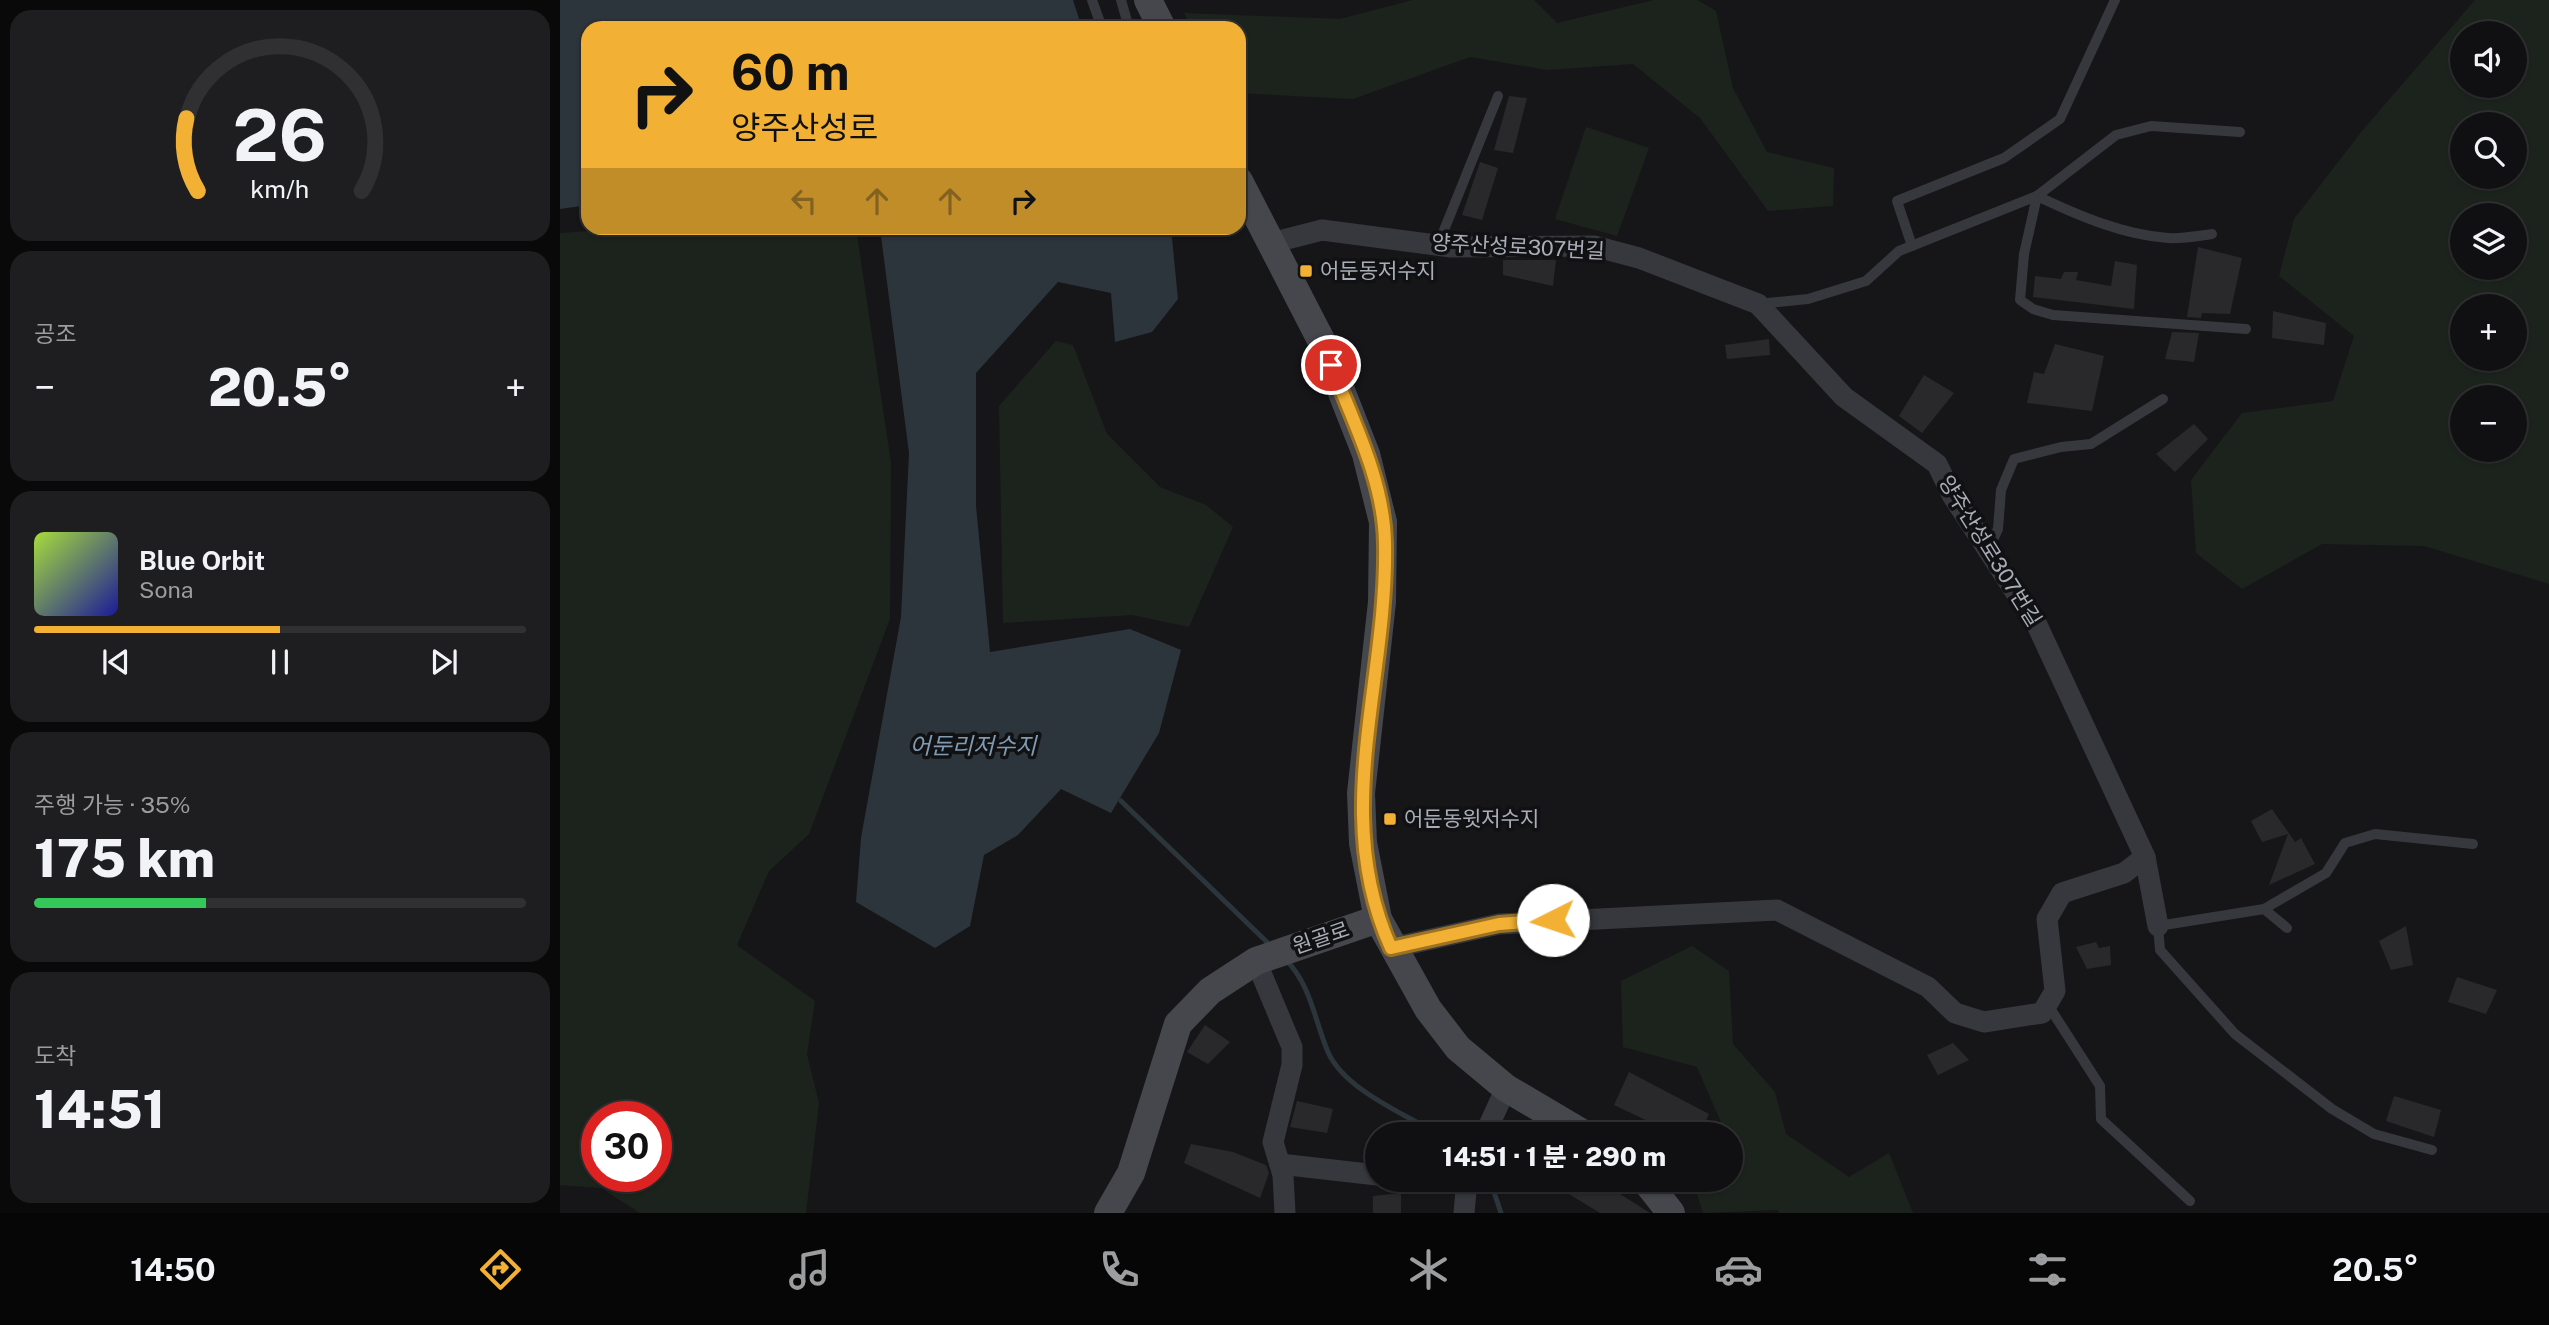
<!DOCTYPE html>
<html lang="ko">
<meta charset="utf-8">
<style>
body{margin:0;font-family:"Public Sans","Noto Sans KR",sans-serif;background:#1e1e20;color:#f1f3f6;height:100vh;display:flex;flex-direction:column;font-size:26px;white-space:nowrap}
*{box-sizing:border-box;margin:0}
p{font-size:23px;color:#9c9d9f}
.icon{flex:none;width:38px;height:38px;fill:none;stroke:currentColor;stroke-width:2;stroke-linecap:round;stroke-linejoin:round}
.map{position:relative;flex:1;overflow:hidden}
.drawer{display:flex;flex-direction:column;gap:10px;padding:10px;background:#09090a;width:560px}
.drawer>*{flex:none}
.top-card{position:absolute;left:21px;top:21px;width:665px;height:214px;border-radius:21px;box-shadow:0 2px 5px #0004,0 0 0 2px #303032;background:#f2b134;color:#111;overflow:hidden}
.fabs{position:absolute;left:1890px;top:21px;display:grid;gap:14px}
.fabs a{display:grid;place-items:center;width:77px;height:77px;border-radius:50%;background:#101012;box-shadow:0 2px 5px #0004,0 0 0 2px #303032;font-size:35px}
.speed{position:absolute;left:21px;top:1101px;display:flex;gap:14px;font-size:35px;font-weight:700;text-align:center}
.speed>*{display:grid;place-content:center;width:91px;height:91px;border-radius:50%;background:#101012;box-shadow:0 2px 5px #0004,0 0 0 2px #303032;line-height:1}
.speed .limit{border:10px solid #d22;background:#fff;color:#111}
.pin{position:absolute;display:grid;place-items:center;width:60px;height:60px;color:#fff;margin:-30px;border:4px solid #fff;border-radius:50%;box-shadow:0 2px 7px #0007}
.me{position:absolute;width:77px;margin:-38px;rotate:266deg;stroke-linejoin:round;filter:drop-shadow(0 0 5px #0008)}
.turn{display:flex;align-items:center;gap:24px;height:147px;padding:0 35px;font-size:32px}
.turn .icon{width:91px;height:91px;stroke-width:2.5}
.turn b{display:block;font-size:49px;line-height:60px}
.lanes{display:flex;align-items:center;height:66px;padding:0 35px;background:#0003;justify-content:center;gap:35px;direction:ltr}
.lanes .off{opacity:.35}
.big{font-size:52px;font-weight:800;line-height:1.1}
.drawer .card{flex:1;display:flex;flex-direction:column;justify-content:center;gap:10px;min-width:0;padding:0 24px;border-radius:21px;background:#1e1e20}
.drawer .dial{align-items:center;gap:0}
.dial svg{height:182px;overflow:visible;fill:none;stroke:#303032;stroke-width:7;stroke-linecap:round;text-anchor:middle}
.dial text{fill:#f1f3f6;stroke:none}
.song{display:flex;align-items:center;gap:21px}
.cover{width:84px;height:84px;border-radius:10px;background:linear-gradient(135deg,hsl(80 70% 55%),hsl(240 70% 35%))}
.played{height:7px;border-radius:4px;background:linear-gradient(90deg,#f2b134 50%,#303032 50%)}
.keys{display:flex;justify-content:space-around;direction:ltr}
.heat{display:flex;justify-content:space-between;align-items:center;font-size:38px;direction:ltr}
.charge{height:10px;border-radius:5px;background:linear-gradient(90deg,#34c759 35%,#303032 0)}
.trip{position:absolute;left:805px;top:1122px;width:378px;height:70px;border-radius:35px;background:#101012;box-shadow:0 2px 5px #0004,0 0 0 2px #303032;font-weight:800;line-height:70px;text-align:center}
.tabs{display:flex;height:112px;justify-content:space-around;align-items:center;background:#060607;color:#9c9d9f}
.tabs .icon{width:49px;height:49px}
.tabs .selected{color:#f2b134}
.tabs b{font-size:32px;color:#f1f3f6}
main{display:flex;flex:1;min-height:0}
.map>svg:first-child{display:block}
.green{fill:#1c231d;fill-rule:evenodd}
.water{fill:#2c353c}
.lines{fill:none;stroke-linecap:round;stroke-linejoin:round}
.stream{stroke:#2c353c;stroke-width:5}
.building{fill:#29292c}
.lane{stroke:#37383d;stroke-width:10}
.street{stroke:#37383d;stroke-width:21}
.secondary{stroke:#45474d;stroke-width:28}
.route-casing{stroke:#9d7322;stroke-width:18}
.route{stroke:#f2b134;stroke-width:12}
.poi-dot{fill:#f2b134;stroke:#111113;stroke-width:2.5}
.labels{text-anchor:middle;stroke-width:7;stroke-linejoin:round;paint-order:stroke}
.street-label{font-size:21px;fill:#a8adb8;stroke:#111113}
.poi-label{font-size:21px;fill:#a8adb8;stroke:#111113;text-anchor:start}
.water-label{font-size:23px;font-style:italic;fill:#7f9bb3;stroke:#111113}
</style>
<main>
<section class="drawer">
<div class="card dial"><svg viewBox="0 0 100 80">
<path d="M14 69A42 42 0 1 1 86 69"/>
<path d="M14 69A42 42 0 0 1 9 37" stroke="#f2b134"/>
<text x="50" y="56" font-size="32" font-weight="700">26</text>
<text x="50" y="72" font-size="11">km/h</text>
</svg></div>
<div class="card"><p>공조</p>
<div class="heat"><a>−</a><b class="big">20.5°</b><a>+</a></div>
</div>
<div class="card">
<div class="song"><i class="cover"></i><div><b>Blue Orbit</b><p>Sona</p></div></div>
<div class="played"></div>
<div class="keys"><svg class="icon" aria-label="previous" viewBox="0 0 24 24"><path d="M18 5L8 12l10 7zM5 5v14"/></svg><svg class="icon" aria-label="pause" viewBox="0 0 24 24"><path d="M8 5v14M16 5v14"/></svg><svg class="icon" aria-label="next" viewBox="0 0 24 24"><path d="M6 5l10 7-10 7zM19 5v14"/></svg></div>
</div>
<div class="card"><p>주행 가능 · 35%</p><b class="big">175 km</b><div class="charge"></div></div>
<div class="card"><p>도착</p><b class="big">14:51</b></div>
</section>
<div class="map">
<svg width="1989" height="1213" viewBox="0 0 1989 1213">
<rect width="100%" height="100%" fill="#161618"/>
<g class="green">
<path d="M 853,0 L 974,0 L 997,23 L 1094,0 L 1137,0 L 1156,11 L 1173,88 L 1207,152 L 1274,168 L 1273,206 L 1208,211 L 1140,118 L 1073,64 L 987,70 L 910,57 L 793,99 L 679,93 L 679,28 L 631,28 L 624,13 L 780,19 Z"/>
<path d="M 1915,0 L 1989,0 L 1989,584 L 1864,546 L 1762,544 L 1682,589 L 1636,553 L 1631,480 L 1682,413 L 1773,401 L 1794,336 L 1719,276 L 1734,219 L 1802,131 ZM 1955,33 L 1955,86 L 1902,86 L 1902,33 ZM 1955,124 L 1955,177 L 1902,177 L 1902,124 ZM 1955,215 L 1955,268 L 1902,268 L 1902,215 ZM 1955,306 L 1955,359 L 1902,359 L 1902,306 ZM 1955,397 L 1955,450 L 1902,450 L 1902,397 Z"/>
<path d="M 1026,127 L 1089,148 L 1057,236 L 995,219 Z"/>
<path d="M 72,228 L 141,228 L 190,235 L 213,228 L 296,228 L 331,463 L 330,619 L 249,834 L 209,871 L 177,945 L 255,1001 L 247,1054 L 259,1103 L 246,1213 L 80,1213 L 41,1188 L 0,1185 L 0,233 ZM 37,1116 L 96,1116 L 96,1176 L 37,1176 Z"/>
<path d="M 496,341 L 513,345 L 547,434 L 600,487 L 646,505 L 673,527 L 629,627 L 572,615 L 443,623 L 439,406 Z"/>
<path d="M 1132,946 L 1169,971 L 1173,1044 L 1215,1092 L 1226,1134 L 1289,1177 L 1329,1153 L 1353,1213 L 1220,1213 L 1217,1210 L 1143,1213 L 1137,1194 L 1148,1180 L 1171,1180 L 1171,1134 L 1166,1134 L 1137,1067 L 1063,1047 L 1061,981 Z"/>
</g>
<g class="water">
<path d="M 0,0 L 513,0 L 522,28 L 28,28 L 28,205 L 0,209 Z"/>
<path d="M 320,228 L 611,228 L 618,299 L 592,332 L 555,342 L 551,293 L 498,282 L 416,373 L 416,506 L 430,652 L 570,629 L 621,650 L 599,733 L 551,813 L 501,789 L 458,835 L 424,855 L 410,926 L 375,948 L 296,902 L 301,838 L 341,617 L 349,453 Z"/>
</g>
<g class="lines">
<g class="stream">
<path d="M 561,801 L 711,946"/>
<path d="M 726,960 C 751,985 755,1022 768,1052 C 784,1089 844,1114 878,1134"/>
<path d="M 930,1180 L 941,1213"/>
</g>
</g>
<g class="building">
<path d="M 949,96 L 967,98 L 953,153 L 934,150 Z"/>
<path d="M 920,162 L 938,168 L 922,220 L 902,215 Z"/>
<path d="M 1638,247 L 1682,258 L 1670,314 L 1642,313 L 1641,318 L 1627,317 Z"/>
<path d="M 943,260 L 996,260 L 993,286 L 943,275 Z"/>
<path d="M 1555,261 L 1577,265 L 1574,309 L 1473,297 L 1475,276 L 1501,279 L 1504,272 L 1518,272 L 1516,280 L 1551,286 Z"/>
<path d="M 1713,311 L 1766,323 L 1764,345 L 1712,338 Z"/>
<path d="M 1612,332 L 1639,333 L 1634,362 L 1605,359 Z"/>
<path d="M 1209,339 L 1210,355 L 1167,359 L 1165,345 Z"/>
<path d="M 1495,344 L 1544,356 L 1532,411 L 1467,403 L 1474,372 L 1484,374 Z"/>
<path d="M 1364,375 L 1394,393 L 1362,433 L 1339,416 Z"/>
<path d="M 1634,424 L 1648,439 L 1615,472 L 1596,454 Z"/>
<path d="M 1712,809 L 1735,842 L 1741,838 L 1755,864 L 1709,885 L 1728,834 L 1702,842 L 1691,821 Z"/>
<path d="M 1846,926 L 1853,965 L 1831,970 L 1819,941 Z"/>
<path d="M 1536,942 L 1539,948 L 1550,946 L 1551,965 L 1527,969 L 1516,947 Z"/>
<path d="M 1897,977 L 1937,990 L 1926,1014 L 1888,1002 Z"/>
<path d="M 645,1025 L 670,1042 L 648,1064 L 627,1052 Z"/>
<path d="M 1393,1043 L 1409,1060 L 1378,1075 L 1367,1055 Z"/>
<path d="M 1069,1072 L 1149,1114 L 1140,1134 L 1115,1134 L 1054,1105 Z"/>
<path d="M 1834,1096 L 1881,1110 L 1874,1137 L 1826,1121 Z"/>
<path d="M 737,1101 L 773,1109 L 767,1133 L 730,1127 Z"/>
<path d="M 631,1144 L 673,1152 L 706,1165 L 709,1173 L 700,1198 L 624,1163 Z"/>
<path d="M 986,1180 L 1038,1180 L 1090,1213 L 1040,1213 Z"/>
<path d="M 841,1193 L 841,1213 L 813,1213 L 813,1196 Z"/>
</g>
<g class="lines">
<g class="lane">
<path d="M 532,0 L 542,28"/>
<path d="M 561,0 L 569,28"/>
<path d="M 1477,196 L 1464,254 L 1460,300 L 1473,309 L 1493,315 L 1686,329"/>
<path d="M 1477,196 C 1517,215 1563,235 1608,238 C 1622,239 1638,236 1652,234"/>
<path d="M 878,245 L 938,96"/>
<path d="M 1352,246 L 1337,201 L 1444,158 L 1500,119 L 1555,0"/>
<path d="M 1198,304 L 1248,299 L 1306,281 L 1339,251 L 1477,196 L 1556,135 L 1591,126 L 1680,132"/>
<path d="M 1429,548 L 1438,529 L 1441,490 L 1454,459 L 1501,447 L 1531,444 L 1603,399"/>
<path d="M 1704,909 L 1727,928"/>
<path d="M 1488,1005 L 1540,1086 L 1541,1119 L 1630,1201"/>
<path d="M 1872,1150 L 1814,1134 L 1772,1109 L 1675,1034 L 1600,950 L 1598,926 L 1704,909 L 1766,873 L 1785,843 L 1815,834 L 1913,844"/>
</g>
<g class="street">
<path d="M 711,243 L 762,230 L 891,247 L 1034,246 L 1079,258 L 1198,304 L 1284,397 L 1377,464 L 1392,495 L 1477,625 L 1585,857 L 1564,873 L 1502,893 L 1487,919 L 1495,991 L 1482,1013 L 1424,1022 L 1395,1013 L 1368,987 L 1217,910 L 939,924 L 831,948"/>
<path d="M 1585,857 L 1598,926"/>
<path d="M 696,961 L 732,1047 L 732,1065 L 713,1142 L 723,1175 L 725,1213"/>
<path d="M 925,1134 L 946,1088"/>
<path d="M 720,1164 L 817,1175"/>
<path d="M 904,1213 L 907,1180"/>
</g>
<g class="secondary">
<path d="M 588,0 L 602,28"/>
<path d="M 679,181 L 762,342 L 806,454 L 823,522 L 822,602 L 801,793 L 803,843 L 818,919 L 868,1009 L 898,1048 L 946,1088 L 1024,1134"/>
<path d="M 1085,1180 L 1111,1213"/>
<path d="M 548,1213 L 571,1173 L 618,1024 L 650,991 L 696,961 L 818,919"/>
</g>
</g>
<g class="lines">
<defs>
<path id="route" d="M 771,365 C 793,421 824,481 825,543 C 828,682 770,813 831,948 L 939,924 L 993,920"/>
</defs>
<use href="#route" class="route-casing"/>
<use href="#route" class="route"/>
</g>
<g class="poi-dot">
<rect x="739" y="264" width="14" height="14" rx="3.5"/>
<rect x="823" y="812" width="14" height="14" rx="3.5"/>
</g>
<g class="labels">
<g class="street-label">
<text transform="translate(958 247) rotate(3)" y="7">양주산성로307번길</text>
<text transform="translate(1430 551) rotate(58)" y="7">양주산성로307번길</text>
<text transform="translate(761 938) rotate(-19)" y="7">원골로</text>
</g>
<g class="poi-label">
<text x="760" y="278">어둔동저수지</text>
<text x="844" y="826">어둔동윗저수지</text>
</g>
<g class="water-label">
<text x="413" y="754">어둔리저수지</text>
</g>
</g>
</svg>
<div class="fabs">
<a><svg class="icon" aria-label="sound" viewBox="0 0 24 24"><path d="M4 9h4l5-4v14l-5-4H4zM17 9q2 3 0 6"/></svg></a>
<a><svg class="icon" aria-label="search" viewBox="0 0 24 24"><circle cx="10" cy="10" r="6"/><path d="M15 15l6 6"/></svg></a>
<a><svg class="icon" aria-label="layers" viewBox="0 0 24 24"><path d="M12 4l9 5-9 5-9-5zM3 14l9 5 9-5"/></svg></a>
<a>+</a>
<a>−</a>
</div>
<div class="speed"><div class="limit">30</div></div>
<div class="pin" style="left:771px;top:365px;background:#d93025"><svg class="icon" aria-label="arrive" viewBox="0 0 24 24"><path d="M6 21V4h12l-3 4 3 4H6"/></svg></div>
<svg class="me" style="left:993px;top:920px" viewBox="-20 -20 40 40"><circle r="19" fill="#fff"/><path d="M0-13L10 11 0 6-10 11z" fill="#f2b134"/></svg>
<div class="trip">14:51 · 1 분 · 290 m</div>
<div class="top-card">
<div class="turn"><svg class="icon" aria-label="right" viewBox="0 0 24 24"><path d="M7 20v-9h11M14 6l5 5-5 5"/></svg><div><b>60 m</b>양주산성로</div></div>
<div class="lanes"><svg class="icon off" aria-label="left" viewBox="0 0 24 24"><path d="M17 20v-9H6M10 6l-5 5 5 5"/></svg><svg class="icon off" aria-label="ahead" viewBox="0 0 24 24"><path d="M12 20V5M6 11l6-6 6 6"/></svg><svg class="icon off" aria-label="ahead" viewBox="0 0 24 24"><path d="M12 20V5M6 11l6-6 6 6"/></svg><svg class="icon" aria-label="right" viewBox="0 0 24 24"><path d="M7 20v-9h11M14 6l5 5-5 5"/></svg></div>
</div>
</div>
</main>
<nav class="tabs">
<b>14:50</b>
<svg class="icon selected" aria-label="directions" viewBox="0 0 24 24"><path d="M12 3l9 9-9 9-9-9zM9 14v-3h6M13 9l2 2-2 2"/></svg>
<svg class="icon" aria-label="music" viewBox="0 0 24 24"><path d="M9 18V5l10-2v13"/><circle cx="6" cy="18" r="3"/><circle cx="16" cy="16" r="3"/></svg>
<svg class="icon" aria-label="phone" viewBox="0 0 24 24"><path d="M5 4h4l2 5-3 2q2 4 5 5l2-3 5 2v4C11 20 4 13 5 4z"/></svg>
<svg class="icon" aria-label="climate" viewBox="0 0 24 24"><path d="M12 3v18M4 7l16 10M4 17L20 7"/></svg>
<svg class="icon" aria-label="car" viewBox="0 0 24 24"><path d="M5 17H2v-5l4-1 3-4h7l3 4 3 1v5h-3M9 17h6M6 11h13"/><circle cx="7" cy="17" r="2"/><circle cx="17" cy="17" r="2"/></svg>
<svg class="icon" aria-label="filters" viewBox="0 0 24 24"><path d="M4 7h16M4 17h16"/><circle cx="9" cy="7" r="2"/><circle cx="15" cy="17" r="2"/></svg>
<b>20.5°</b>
</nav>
